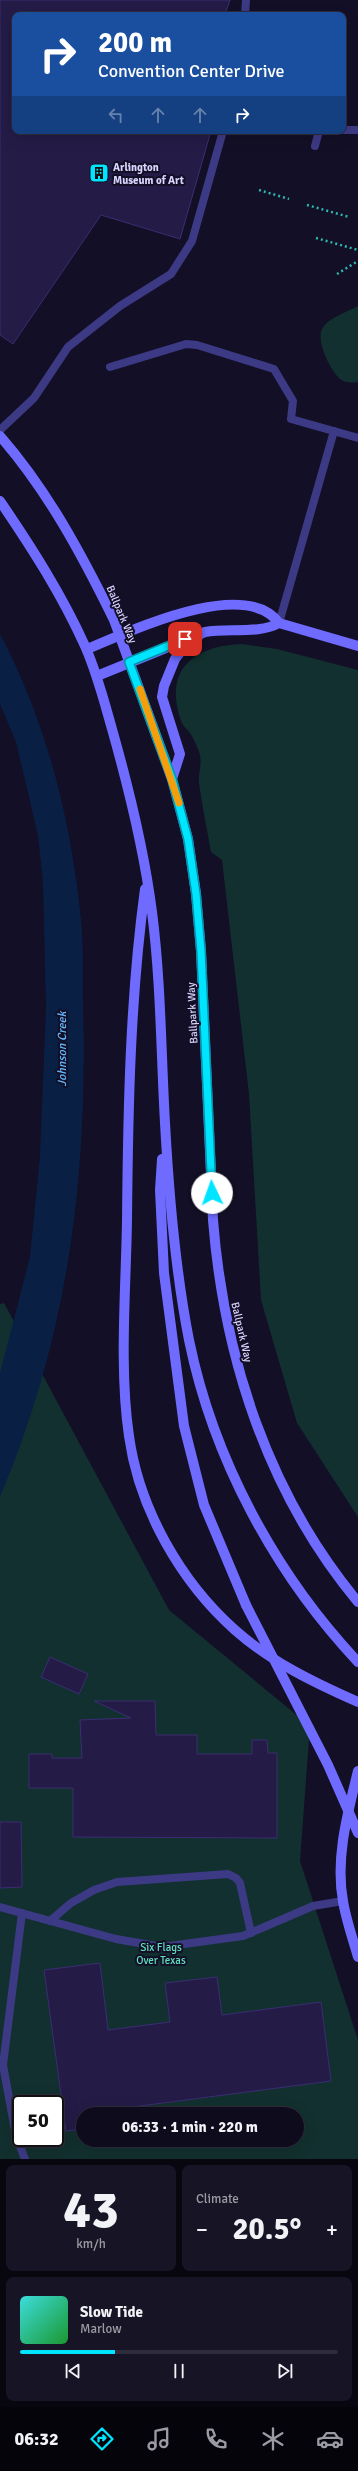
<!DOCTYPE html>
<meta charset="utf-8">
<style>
body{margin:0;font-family:Signika,sans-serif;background:#171425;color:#f1f3f6;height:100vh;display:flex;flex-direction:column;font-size:15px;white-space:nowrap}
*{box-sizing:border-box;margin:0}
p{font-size:13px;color:#9b9ba3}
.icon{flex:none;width:22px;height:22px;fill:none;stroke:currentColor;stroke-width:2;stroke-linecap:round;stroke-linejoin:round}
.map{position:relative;height:2159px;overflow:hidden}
.drawer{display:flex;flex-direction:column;gap:6px;padding:6px;background:#08060f;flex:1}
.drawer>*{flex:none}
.guide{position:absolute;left:12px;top:12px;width:334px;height:122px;border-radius:8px;box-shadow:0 4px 16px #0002,0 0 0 1px #2e2b3b;background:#1a4fa0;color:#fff;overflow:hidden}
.speed{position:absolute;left:12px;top:2095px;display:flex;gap:8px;font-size:20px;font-weight:700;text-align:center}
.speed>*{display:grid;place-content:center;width:52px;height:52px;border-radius:50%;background:#0e0b1c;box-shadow:0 4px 16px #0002,0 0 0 1px #2e2b3b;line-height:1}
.speed .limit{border:2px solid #111;border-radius:6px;background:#fff;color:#111}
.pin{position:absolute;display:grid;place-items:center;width:34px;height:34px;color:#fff;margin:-17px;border-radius:8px;box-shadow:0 2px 6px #0006}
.me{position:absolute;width:44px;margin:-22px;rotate:357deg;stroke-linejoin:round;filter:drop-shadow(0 0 3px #0008)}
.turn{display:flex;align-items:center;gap:14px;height:84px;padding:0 20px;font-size:18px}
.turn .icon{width:52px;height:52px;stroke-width:2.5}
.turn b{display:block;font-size:28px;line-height:34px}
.lanes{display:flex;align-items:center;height:38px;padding:0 20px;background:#0003;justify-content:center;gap:20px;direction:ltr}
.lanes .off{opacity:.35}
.big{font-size:30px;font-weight:700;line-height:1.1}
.drawer .tile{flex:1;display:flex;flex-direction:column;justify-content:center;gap:6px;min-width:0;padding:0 14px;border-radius:8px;background:#171425}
.drawer .dial{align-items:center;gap:0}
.dial b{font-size:52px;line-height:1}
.song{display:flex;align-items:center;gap:12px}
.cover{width:48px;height:48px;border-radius:6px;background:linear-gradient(135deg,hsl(180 70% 55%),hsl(130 70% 35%))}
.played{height:4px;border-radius:2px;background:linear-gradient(90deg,#00e5ff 30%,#2e2b3b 30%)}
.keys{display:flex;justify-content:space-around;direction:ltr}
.heat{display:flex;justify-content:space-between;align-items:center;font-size:22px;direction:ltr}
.drawer .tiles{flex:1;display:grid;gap:6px;grid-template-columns:1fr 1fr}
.tile:last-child{grid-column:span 2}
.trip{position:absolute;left:76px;top:2107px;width:228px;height:40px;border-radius:20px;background:#0e0b1c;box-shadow:0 4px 16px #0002,0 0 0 1px #2e2b3b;font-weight:700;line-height:40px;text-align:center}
.dock{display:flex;height:64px;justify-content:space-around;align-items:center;background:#06040b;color:#9b9ba3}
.dock .icon{width:28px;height:28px}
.dock .active{color:#00e5ff}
.dock b{font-size:18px;color:#f1f3f6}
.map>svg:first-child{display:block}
.green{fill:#12302f;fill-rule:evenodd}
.water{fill:#0a1f44}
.building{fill:#241b47;stroke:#3b2d73}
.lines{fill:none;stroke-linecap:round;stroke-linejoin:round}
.path{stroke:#2fb8b0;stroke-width:2.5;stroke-dasharray:2 3;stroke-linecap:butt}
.service{stroke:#3d3a85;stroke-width:8}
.secondary{stroke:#6f6bff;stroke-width:10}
.secondary-bridge{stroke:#6f6bff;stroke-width:10}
.route-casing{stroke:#0095a6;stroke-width:10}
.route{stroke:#00e5ff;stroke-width:7}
.slow{stroke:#f59e0b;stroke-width:7}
.labels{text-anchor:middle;stroke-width:4;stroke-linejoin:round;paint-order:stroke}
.poi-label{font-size:11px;font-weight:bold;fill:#d9d4ff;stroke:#130f26;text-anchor:start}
.street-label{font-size:11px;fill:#d9d4ff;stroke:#130f26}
.park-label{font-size:11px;fill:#5fe0c0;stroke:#130f26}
.water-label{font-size:12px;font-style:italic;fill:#62b6ff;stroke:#130f26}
</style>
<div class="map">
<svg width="358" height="2159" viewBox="0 0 358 2159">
<rect width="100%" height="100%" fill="#130f26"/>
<g class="green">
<path d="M 358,306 L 358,382 C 352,383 345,383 340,379 C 330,370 316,341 322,329 C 328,318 347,312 358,306 Z"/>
<path d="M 242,644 L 277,649 L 358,670 L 358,1517 L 297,1423 L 261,1300 L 249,1094 L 222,860 L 211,852 C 207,829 202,806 199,783 C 198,774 202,765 200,755 C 198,748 194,739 190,733 C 187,729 183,726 181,721 C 163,669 194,646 242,644 Z"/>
<path d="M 4,1303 L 169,1610 L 310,1726 L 300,1861 L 358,2040 L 358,2159 L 0,2159 L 0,1304 ZM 21,2104 L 55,2104 L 55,2138 L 21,2138 ZM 83,2114 L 297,2114 L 297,2140 L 83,2140 Z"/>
</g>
<path class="water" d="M 0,634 C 47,723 71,820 81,920 C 84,946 82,974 83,1000 C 88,1177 69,1333 0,1497 L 0,1373 L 30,1257 L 40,1156 L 46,1007 L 43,882 L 38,835 L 16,742 L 0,704 Z"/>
<g class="building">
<path d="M 0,0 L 230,0 L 225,15 L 15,15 L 15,131 L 211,131 L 180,239 L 101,215 L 13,344 L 0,335 Z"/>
<path d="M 50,1657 L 88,1674 L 79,1694 L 41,1677 Z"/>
<path d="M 94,1701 L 155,1701 L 156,1735 L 197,1735 L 197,1754 L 252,1754 L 252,1740 L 267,1740 L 268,1753 L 277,1753 L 277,1838 L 73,1837 L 73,1788 L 29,1788 L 29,1754 L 52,1754 L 52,1758 L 82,1758 L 80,1720 L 131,1718 Z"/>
<path d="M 0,1822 L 21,1822 L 22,1887 L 0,1888 Z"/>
<path d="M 100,1963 L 108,2030 L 170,2022 L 165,1983 L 217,1977 L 222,2015 L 321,2002 L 331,2081 L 117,2109 L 118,2114 L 83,2114 L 83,2129 L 66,2131 L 44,1970 Z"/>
</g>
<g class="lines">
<g class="path">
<path d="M 259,190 L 289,199"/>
<path d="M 307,205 L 349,217"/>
<path d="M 316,238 L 358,250"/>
<path d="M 337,274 L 358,261"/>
</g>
<g class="service">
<path d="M 245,15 L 246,0"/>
<path d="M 343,130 L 358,130"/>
<path d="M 315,146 L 319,131"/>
<path d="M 110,367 L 186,344 L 197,345 L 274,369 L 293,401 L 291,419 L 358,438"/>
<path d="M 0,430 L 34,398 L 68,347 L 120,306 L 171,274 L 192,241 L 223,131"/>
<path d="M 279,623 L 334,431"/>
<path d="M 0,1907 L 116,1939 L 162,1947 L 243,1936 L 313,1906 L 343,1901"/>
<path d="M 22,1913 L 3,2065 L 16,2136 L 25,2159"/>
<path d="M 50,1921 L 71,1903 L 94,1890 L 117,1882 L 228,1874 L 236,1878 L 240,1883 L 251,1933"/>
</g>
<g class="secondary">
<path d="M 0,436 C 48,491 82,555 114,620 L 172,779 L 188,839 L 196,894 L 201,951 L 213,1220 C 224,1358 268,1494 358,1602"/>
<path d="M 0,501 C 32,548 62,595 85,646 C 97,673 104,701 112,729 C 129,789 144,849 152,912 C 161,982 161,1053 165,1123 C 169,1196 175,1269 189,1340 C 213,1458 275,1574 358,1662"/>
<path d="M 87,649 C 129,632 244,576 279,623 L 358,646"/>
<path d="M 97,676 L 205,632 C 228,628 260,634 279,623"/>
<path d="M 172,779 L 180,754 L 162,697 L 164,686 L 175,659 L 182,650 L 198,637"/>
<path d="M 145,889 C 130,999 128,1110 127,1220 C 126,1289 119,1369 129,1436 C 139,1509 181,1582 235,1630 C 271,1662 315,1683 358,1702"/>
<path d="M 162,1159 L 160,1190 L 164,1273 L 184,1426 L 204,1505 L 246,1605"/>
<path d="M 358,1771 C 348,1812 335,1858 343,1901 C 346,1920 353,1939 358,1957"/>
</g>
<path class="secondary-bridge" d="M 246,1605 L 328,1765 L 358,1833"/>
</g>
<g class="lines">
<defs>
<path id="route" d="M 185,639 L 129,662 L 172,779 L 188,839 L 196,894 L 201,951 L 212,1193"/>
</defs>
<use href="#route" class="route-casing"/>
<use href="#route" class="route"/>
<path class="slow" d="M 140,689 L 179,803"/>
</g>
<defs>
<symbol id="building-square" viewBox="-11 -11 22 22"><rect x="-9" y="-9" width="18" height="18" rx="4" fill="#00e5ff" stroke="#130f26"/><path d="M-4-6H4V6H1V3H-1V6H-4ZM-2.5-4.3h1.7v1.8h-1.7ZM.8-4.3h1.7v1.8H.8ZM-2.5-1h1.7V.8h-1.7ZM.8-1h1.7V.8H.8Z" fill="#111"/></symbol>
</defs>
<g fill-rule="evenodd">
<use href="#building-square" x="88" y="162" width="22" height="22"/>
</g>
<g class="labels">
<g class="poi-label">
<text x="113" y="171">Arlington<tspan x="113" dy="13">Museum of Art</tspan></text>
</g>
<g class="street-label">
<text transform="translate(122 614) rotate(67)" y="4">Ballpark Way</text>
<text transform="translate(192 1013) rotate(-93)" y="4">Ballpark Way</text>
<text transform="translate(242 1332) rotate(77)" y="4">Ballpark Way</text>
</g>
<g class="park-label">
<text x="161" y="1951">Six Flags<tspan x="161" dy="13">Over Texas</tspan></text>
</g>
<g class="water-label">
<text transform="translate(62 1049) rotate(-90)" y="4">Johnson Creek</text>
</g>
</g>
</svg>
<div class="speed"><div class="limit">50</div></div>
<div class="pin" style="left:185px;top:639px;background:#d93025"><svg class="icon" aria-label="arrive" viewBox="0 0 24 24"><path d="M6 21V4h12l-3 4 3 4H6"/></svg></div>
<svg class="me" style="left:212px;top:1193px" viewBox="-20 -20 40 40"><circle r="19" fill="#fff"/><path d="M0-13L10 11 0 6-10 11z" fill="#00e5ff"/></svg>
<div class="trip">06:33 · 1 min · 220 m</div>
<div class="guide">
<div class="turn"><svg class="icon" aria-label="right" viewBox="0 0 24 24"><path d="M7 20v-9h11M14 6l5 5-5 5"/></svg><div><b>200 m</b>Convention Center Drive</div></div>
<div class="lanes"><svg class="icon off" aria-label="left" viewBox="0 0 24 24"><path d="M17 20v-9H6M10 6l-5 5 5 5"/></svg><svg class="icon off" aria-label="ahead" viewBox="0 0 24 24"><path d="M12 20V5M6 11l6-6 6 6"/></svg><svg class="icon off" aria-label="ahead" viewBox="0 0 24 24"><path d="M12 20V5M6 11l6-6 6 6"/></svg><svg class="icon" aria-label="right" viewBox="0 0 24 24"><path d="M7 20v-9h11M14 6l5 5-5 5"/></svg></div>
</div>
</div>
<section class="drawer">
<div class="tiles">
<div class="tile dial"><b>43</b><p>km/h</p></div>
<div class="tile"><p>Climate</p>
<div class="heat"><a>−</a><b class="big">20.5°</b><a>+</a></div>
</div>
<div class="tile">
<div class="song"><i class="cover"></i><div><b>Slow Tide</b><p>Marlow</p></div></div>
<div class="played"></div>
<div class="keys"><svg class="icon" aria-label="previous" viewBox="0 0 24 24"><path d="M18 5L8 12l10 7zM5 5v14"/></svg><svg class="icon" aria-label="pause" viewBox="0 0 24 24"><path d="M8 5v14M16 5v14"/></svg><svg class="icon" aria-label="next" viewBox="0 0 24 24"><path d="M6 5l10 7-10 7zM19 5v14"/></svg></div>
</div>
</div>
</section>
<nav class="dock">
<b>06:32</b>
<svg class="icon active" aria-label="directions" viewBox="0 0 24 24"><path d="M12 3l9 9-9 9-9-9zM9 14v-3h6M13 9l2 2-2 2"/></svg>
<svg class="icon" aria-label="music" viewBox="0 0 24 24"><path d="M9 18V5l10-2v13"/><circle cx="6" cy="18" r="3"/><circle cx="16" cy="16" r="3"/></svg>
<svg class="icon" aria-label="phone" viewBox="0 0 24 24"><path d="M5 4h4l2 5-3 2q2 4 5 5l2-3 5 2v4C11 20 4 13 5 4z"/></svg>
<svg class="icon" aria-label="climate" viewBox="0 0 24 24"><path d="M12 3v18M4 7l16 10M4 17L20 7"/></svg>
<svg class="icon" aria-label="car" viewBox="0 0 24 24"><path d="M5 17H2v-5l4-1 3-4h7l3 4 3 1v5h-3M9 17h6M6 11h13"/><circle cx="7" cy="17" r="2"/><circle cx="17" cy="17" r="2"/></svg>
</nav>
